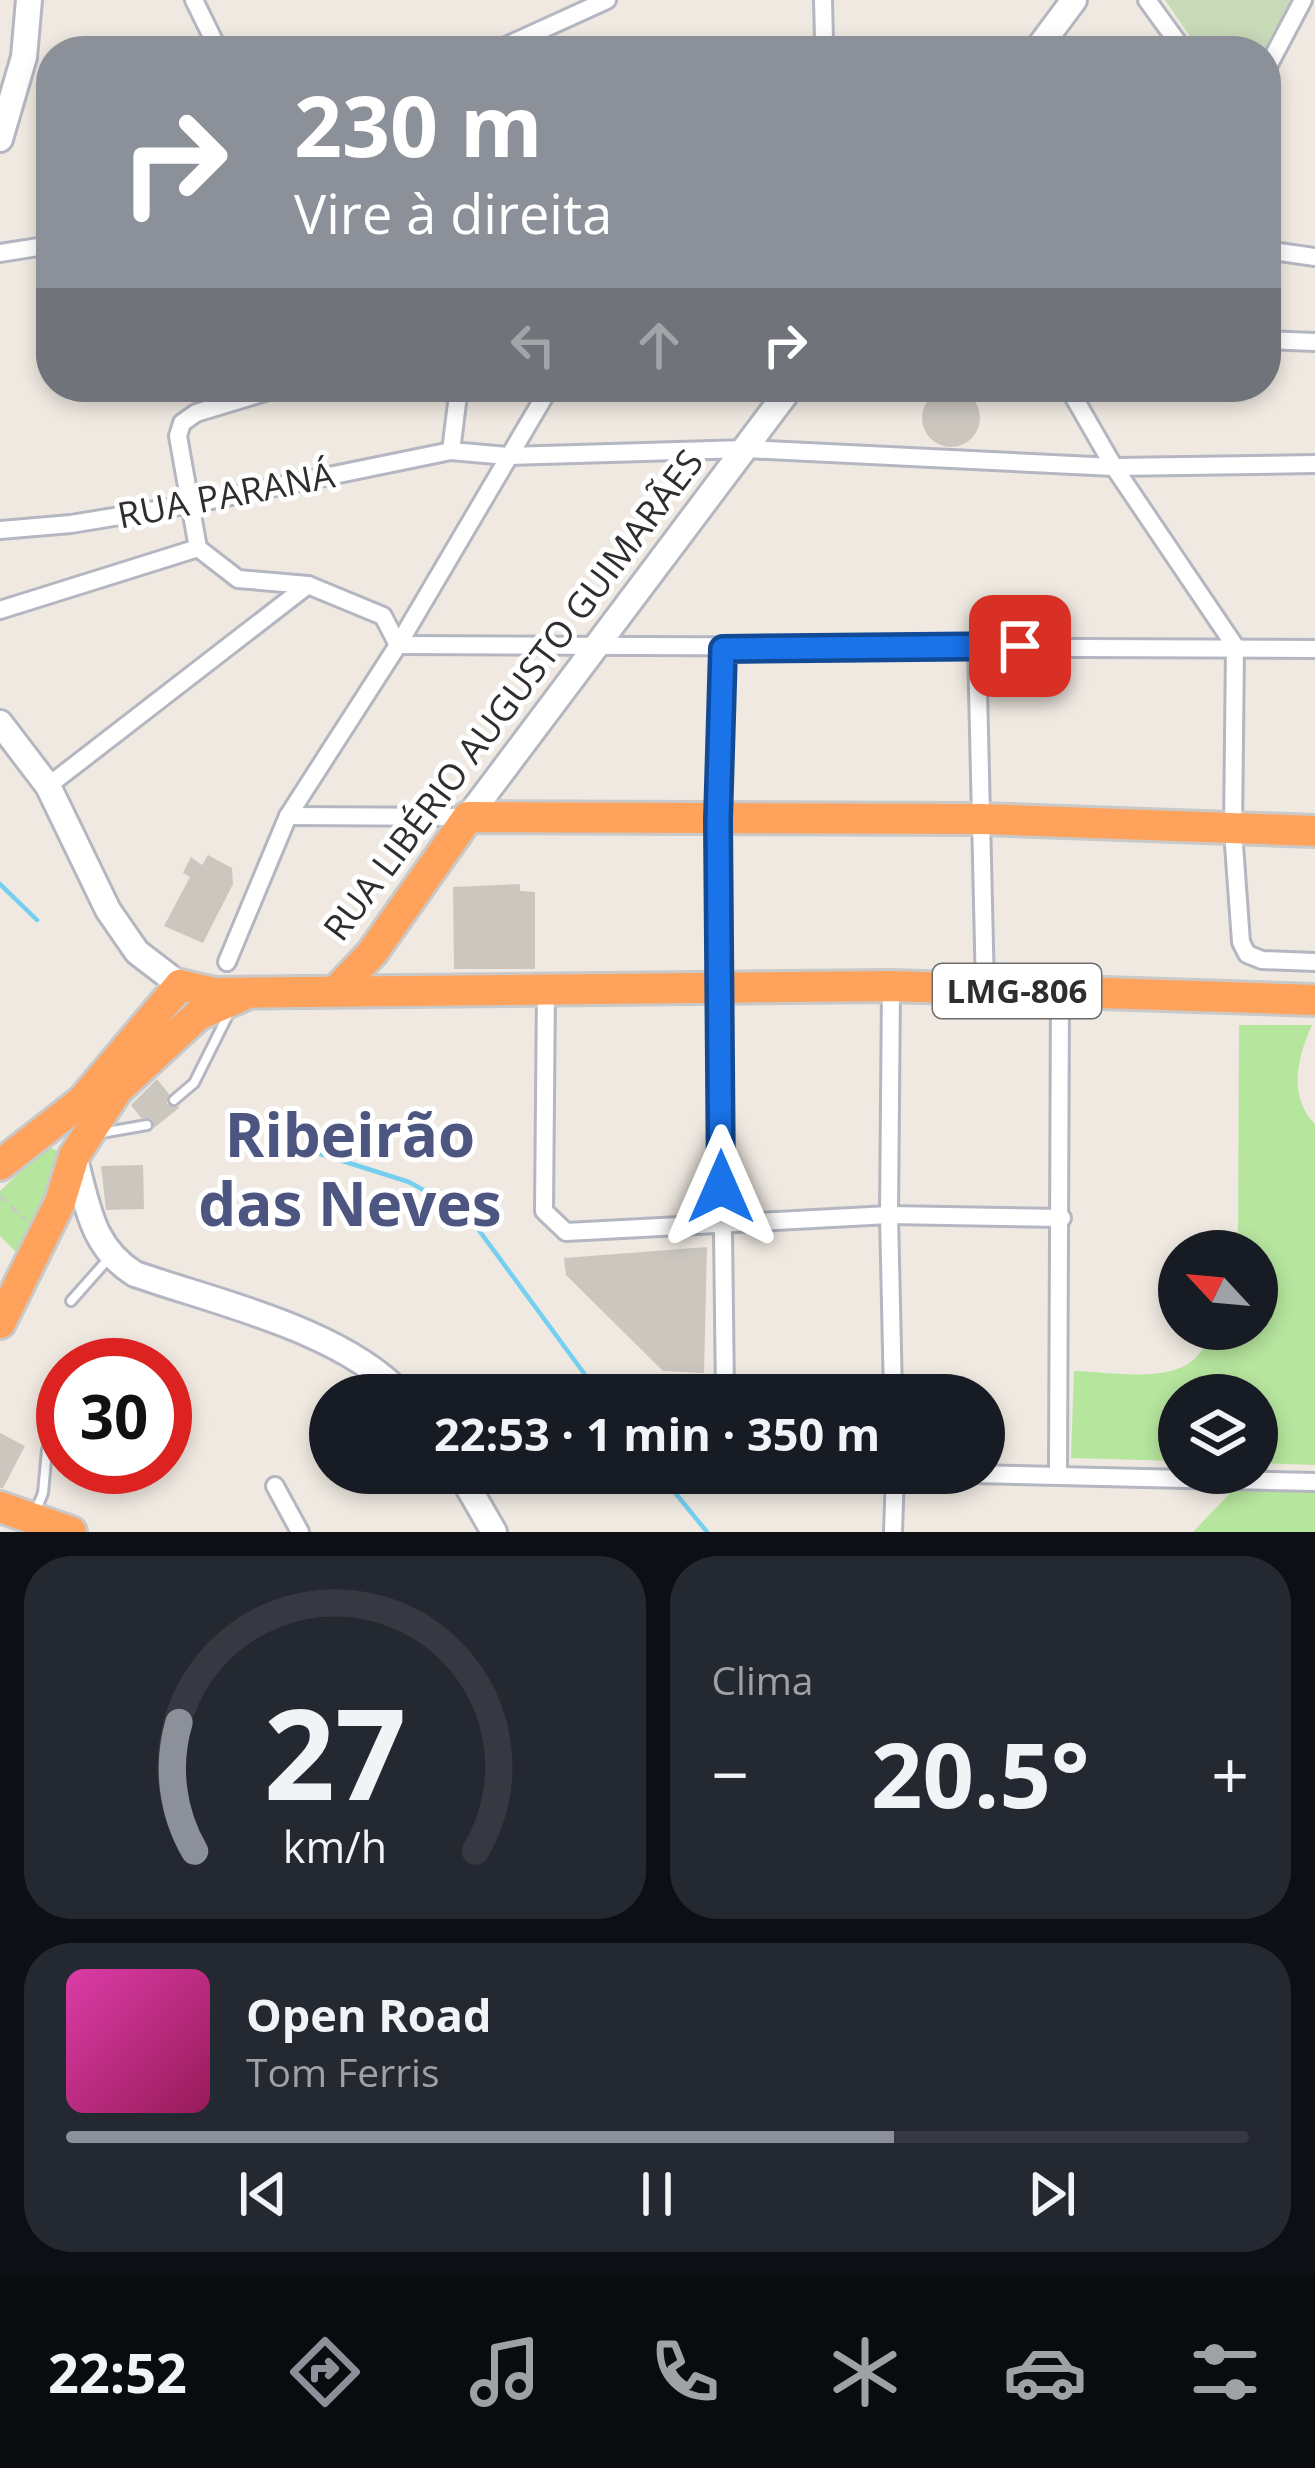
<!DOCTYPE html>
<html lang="pt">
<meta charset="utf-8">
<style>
body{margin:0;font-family:"Open Sans",sans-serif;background:#242831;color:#f1f3f6;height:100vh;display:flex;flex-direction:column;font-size:45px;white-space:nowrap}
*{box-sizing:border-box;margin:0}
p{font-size:39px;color:#9ea1a6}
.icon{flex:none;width:66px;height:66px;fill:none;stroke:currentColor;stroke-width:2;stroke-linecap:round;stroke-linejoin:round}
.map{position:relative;height:1532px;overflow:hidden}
.sheet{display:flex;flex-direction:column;gap:24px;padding:24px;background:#0d0f14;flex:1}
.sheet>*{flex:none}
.banner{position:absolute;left:36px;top:36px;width:1245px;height:366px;border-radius:48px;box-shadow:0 6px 18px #0003;background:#8c9099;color:#fff;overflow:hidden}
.needle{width:78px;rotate:296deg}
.buttons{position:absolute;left:1158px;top:1230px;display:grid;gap:24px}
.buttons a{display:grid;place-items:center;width:120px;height:120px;border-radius:50%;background:#171b24;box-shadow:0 6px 18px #0003;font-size:60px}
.speed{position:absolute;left:36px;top:1338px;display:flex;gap:24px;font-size:60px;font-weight:700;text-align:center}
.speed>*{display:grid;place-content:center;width:156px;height:156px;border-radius:50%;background:#171b24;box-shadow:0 6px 18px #0003;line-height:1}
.speed .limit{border:18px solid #d22;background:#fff;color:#111}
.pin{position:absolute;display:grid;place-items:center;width:102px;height:102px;color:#fff;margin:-51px;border-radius:24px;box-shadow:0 6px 18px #0006}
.me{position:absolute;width:132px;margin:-66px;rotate:0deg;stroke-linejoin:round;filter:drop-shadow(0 0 9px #0008)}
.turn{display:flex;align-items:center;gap:42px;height:252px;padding:0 60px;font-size:54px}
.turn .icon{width:156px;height:156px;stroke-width:2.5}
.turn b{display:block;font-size:84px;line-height:102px}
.lanes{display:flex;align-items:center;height:114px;padding:0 60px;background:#0003;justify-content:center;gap:60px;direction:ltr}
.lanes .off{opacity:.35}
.big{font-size:90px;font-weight:700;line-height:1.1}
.sheet .card{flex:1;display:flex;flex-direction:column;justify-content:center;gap:18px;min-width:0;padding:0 42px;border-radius:48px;background:#242831}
.sheet .dial{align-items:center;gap:0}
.dial svg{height:312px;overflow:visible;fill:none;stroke:#363941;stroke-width:7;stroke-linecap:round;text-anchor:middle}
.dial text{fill:#f1f3f6;stroke:none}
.song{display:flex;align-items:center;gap:36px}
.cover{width:144px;height:144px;border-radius:18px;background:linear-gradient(135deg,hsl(320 70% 55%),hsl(330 70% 35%))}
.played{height:12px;border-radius:6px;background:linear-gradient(90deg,#8c9099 70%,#363941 70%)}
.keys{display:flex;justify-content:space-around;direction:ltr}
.heat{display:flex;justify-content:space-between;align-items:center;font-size:66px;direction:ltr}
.sheet .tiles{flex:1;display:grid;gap:24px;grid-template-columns:1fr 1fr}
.card:last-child{grid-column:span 2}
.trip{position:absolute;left:309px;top:1374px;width:696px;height:120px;border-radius:60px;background:#171b24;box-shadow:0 6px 18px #0003;font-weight:700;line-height:120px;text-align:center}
.tabs{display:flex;height:192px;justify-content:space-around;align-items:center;background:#090b0e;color:#9ea1a6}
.tabs .icon{width:84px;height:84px}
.tabs .current{color:#8c9099}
.tabs b{font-size:54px;color:#f1f3f6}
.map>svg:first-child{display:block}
.green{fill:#b6e59e}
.cemetery{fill:#c8d9b8}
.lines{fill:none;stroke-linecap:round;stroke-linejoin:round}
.stream{stroke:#75cff0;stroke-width:4.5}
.building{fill:#cbc7bf}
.lane-casing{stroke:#b4b7c1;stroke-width:14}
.street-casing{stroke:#b4b7c1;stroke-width:22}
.secondary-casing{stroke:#b4b7c1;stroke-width:30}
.highway-casing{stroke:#c9c9c9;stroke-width:36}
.path{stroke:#c9c9c9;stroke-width:3;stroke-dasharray:9 6;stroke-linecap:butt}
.lane{stroke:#fff;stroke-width:8}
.street{stroke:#fff;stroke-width:16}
.secondary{stroke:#fff;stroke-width:24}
.highway{stroke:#ffa35c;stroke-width:30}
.route-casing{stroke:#114b97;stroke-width:30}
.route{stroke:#1a73e8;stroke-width:21}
.labels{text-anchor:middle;stroke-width:10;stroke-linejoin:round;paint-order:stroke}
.shield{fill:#fff;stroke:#6d6d6d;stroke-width:3}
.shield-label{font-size:33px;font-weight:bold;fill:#2e2e2e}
.street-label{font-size:36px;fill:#2e2e2e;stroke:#fff}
.town-label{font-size:60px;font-weight:bold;fill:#4d5680;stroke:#fff}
</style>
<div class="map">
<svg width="1315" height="1532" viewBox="0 0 1315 1532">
<rect width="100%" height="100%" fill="#efe9e1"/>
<g class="green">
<path d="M 1239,1025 L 1312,1025 C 1298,1056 1287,1096 1315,1124 L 1315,1465 L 1257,1463 L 1257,1395 L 1179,1395 L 1179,1461 L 1071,1458 L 1074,1371 C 1122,1372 1199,1391 1210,1329 L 1257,1329 L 1257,1251 L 1181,1251 L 1181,1246 L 1238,1245 Z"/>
<path d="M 46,1147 L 60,1151 L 60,1177 L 17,1253 L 0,1236 L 0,1191 Z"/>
<path d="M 1233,1490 L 1315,1491 L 1315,1532 L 1193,1532 Z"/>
</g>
<path class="cemetery" d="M 1165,0 L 1294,0 L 1266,51 L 1200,51 Z"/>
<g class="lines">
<g class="stream">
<path d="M 0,884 L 37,920"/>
<path d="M 308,1150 L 409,1182 L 467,1214 L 600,1395"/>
<path d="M 659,1473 L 707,1532"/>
</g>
</g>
<g class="building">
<circle cx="951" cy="418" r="29"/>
<path d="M 208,855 L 232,868 L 233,884 L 203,943 L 164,926 L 190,877 L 183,873 L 191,857 L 202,865 Z"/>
<path d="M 520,884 L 520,891 L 535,892 L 535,969 L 454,969 L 453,887 Z"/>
<path d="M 157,1079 L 169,1094 L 167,1104 L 180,1107 L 154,1128 L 152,1119 L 141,1118 L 131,1105 Z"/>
<path d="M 143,1165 L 144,1209 L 106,1210 L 101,1166 Z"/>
<path d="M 707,1247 L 704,1373 L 663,1371 L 566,1275 L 564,1258 Z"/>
<path d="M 0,1433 L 25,1446 L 3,1488 L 0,1488 Z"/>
</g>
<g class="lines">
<defs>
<g id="lane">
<path d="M 174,1100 L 194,1083 L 230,1011"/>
<path d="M 101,1133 L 147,1125"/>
<path d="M 71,1301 L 110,1257"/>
<path d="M 36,1510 L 43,1493 L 47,1450 L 63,1437"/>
</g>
<g id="street">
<path d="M 194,0 L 219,51"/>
<path d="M 823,0 L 824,39 L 829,51"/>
<path d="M 1147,0 L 1184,51"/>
<path d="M 495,51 L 607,0"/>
<path d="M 1266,70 L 1303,0"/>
<path d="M 1266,250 L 1315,257"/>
<path d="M 0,253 L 51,245"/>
<path d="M 1266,340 L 1315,342"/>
<path d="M 282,387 L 196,413 L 182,423 L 178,436 L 198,548 L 238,579 L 308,585 L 383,616 L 398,645"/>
<path d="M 1068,387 L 1114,467 L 1235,646 L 1233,831 L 1241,942 L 1247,954 L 1262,960 L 1315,962"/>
<path d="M 451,451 L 459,387"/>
<path d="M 0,530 L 71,524 L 192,504 L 451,451 L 507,456 L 746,449 L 1114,467 L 1315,464"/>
<path d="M 0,610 L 198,548"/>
<path d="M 398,645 L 1315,649"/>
<path d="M 977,646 L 985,989"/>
<path d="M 723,649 L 718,820 L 725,1395"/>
<path d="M 48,786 L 308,585"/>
<path d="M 288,816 L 467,817"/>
<path d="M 227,962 L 288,816 L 398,645 L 550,387"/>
<path d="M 891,986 L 889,1215 L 893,1395"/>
<path d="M 546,987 L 544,1211 L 566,1232 L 889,1215 L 1062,1218"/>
<path d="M 726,1473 L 868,1473"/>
<path d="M 928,1473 L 1315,1482"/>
<path d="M 1058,1474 L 1060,993"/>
<path d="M 275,1486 L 300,1532"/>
<path d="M 893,1532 L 895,1473"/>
</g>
<g id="secondary">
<path d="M 1036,51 L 1074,0"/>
<path d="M 0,139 L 24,57 L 29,0"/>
<path d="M 0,723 L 48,786 L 108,910 L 137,952 L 180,985"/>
<path d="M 468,817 L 791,387"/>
<path d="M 74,1156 C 88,1204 90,1246 135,1274 C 218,1303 342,1330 402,1395"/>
<path d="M 460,1473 L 494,1532"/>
</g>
<g id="highway">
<path d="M 180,985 L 215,993 L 891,986 L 1315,1000"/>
<path d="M 337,990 L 372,953 L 468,817 L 981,819 L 1315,831"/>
<path d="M 0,1165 L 82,1101 L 180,985"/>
<path d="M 0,1323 L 60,1202 L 74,1156 L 117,1090 L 198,1015 L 242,996"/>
<path d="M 0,1507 L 71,1532"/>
</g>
</defs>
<use href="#lane" class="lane-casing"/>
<use href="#street" class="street-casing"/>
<use href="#secondary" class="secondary-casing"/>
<use href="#highway" class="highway-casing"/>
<path class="path" d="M 0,1196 L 25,1220"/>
<use href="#lane" class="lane"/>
<use href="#street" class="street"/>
<use href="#secondary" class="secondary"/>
<use href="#highway" class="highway"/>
</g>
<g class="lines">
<defs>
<path id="route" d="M 721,1187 L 718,820 L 723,649 L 1020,646"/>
</defs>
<use href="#route" class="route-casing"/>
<use href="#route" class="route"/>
</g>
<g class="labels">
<rect class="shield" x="933" y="964" width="168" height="54" rx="9"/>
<g class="shield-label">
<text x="1017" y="1003">LMG-806</text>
</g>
<g class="street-label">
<text transform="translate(226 495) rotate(-11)" y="13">RUA PARANÁ</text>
<text transform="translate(513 695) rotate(-53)" y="13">RUA LIBÉRIO AUGUSTO GUIMARÃES</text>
</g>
<g class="town-label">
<text x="350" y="1157">Ribeirão<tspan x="350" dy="69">das Neves</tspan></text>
</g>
</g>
</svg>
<div class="buttons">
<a><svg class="needle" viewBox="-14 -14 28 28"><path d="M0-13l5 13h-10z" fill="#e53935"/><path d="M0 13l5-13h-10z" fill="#9ea1a6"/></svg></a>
<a><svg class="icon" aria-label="layers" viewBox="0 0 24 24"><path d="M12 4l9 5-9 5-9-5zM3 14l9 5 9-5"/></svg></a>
</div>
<div class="speed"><div class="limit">30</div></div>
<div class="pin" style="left:1020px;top:646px;background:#d93025"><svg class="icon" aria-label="arrive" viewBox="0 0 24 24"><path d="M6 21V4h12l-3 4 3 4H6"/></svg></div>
<svg class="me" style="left:721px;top:1187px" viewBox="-20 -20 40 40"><path d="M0-17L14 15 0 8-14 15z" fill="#1a73e8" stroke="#fff" stroke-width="4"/></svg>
<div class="trip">22:53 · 1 min · 350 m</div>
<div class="banner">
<div class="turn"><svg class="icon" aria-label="right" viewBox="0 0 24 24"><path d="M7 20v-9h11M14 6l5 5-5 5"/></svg><div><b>230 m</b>Vire à direita</div></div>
<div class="lanes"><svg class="icon off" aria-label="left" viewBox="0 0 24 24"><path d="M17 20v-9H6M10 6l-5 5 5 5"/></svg><svg class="icon off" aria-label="ahead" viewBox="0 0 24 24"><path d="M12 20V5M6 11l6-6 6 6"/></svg><svg class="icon" aria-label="right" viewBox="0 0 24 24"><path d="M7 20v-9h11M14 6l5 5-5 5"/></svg></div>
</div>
</div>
<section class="sheet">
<div class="tiles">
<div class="card dial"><svg viewBox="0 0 100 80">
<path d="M14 69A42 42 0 1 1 86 69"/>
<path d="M14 69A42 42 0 0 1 10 36" stroke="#8c9099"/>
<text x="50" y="56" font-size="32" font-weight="700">27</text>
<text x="50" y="72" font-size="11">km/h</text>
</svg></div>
<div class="card"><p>Clima</p>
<div class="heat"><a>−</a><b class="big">20.5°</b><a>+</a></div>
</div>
<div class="card">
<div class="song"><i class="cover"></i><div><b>Open Road</b><p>Tom Ferris</p></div></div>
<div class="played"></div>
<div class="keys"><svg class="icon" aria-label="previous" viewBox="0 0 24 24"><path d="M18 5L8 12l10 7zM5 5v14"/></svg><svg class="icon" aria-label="pause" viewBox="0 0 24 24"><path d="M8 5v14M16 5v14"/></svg><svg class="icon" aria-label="next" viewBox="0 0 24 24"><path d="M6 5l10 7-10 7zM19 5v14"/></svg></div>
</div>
</div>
</section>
<nav class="tabs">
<b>22:52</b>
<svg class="icon current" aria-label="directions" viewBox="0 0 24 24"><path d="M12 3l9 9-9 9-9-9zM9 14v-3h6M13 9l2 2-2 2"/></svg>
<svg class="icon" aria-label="music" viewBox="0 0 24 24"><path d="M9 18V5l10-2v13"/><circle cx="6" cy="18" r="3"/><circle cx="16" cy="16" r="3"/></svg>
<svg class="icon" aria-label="phone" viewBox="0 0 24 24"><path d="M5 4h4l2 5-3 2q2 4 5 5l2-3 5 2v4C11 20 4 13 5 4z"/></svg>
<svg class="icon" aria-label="climate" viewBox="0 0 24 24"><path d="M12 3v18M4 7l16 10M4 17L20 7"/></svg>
<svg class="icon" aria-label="car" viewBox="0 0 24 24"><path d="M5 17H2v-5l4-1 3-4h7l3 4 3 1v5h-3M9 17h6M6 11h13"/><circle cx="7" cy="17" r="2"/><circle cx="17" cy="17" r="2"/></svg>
<svg class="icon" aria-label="filters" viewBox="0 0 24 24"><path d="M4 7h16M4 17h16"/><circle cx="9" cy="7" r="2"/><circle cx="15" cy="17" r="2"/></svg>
</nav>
